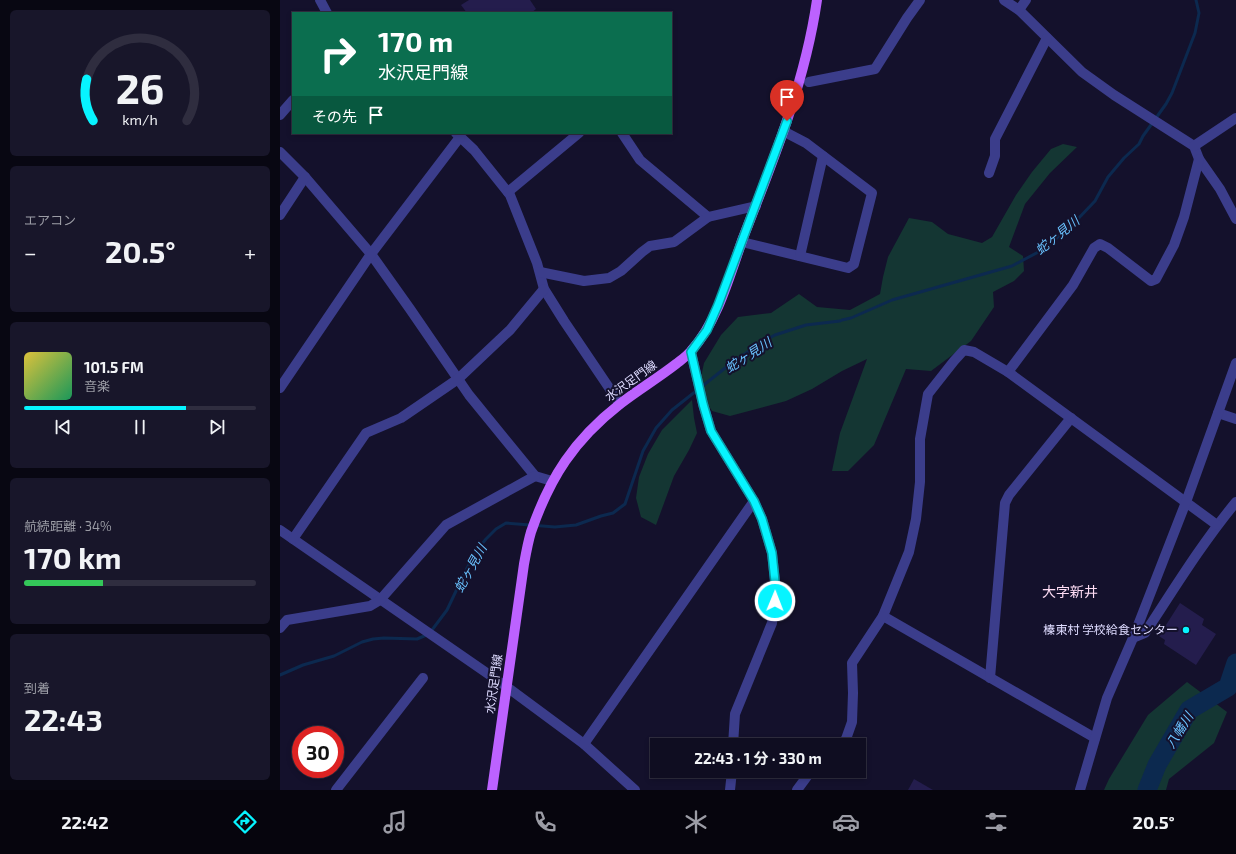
<!DOCTYPE html>
<html lang="ja">
<meta charset="utf-8">
<style>
body{margin:0;font-family:"Exo 2","Noto Sans JP",sans-serif;background:#18162a;color:#f1f3f6;height:100vh;display:flex;flex-direction:column;font-size:15px;white-space:nowrap}
*{box-sizing:border-box;margin:0}
p{font-size:13px;color:#9b9ca5}
.icon{flex:none;width:22px;height:22px;fill:none;stroke:currentColor;stroke-width:2;stroke-linecap:round;stroke-linejoin:round}
.map{position:relative;flex:1;overflow:hidden}
.drawer{display:flex;flex-direction:column;gap:10px;padding:10px;background:#080712;width:280px}
.drawer>*{flex:none}
.hud{position:absolute;left:12px;top:12px;width:380px;height:122px;border-radius:0px;box-shadow:0 2px 6px #0003,0 0 0 1px #2f2d3f;background:#0b6e4f;color:#fff;overflow:hidden}
.speed{position:absolute;left:12px;top:726px;display:flex;gap:8px;font-size:20px;font-weight:700;text-align:center}
.speed>*{display:grid;place-content:center;width:52px;height:52px;border-radius:50%;background:#0f0d21;box-shadow:0 2px 6px #0003,0 0 0 1px #2f2d3f;line-height:1}
.speed .limit{border:6px solid #d22;background:#fff;color:#111}
.pin{position:absolute;display:grid;place-items:center;width:34px;height:34px;color:#fff;margin:-41px -17px;border-radius:50% 50% 50% 0;rotate:-45deg;box-shadow:0 0 4px #0007}
.pin .icon{rotate:45deg}
.me{position:absolute;width:44px;margin:-22px;rotate:1deg;stroke-linejoin:round;filter:drop-shadow(0 0 3px #0008)}
.turn{display:flex;align-items:center;gap:14px;height:84px;padding:0 20px;font-size:18px}
.turn .icon{width:52px;height:52px;stroke-width:2.5}
.turn b{display:block;font-size:28px;line-height:34px}
.then{display:flex;align-items:center;height:38px;padding:0 20px;background:#0003;gap:8px;font-size:15px}
.big{font-size:30px;font-weight:700;line-height:1.1}
.drawer .tile{flex:1;display:flex;flex-direction:column;justify-content:center;gap:6px;min-width:0;padding:0 14px;border-radius:6px;background:#18162a}
.drawer .dial{align-items:center;gap:0}
.dial svg{height:104px;overflow:visible;fill:none;stroke:#2f2d3f;stroke-width:7;stroke-linecap:round;text-anchor:middle}
.dial text{fill:#f1f3f6;stroke:none}
.song{display:flex;align-items:center;gap:12px}
.cover{width:48px;height:48px;border-radius:6px;background:linear-gradient(135deg,hsl(50 70% 55%),hsl(150 70% 35%))}
.played{height:4px;border-radius:2px;background:linear-gradient(90deg,#07f4ff 70%,#2f2d3f 70%)}
.keys{display:flex;justify-content:space-around;direction:ltr}
.heat{display:flex;justify-content:space-between;align-items:center;font-size:22px;direction:ltr}
.charge{height:6px;border-radius:3px;background:linear-gradient(90deg,#34c759 34%,#2f2d3f 0)}
.trip{position:absolute;left:370px;top:738px;width:216px;height:40px;border-radius:0px;background:#0f0d21;box-shadow:0 2px 6px #0003,0 0 0 1px #2f2d3f;font-weight:700;line-height:40px;text-align:center}
.menu{display:flex;height:64px;justify-content:space-around;align-items:center;background:#06050d;color:#9b9ca5}
.menu .icon{width:28px;height:28px}
.menu .selected{color:#07f4ff}
.menu b{font-size:18px;color:#f1f3f6}
main{display:flex;flex:1;min-height:0}
.map>svg:first-child{display:block}
.green{fill:#143633}
.lines{fill:none;stroke-linecap:round;stroke-linejoin:round}
.stream{stroke:#0c294f;stroke-width:3}
.river{stroke:#0c294f;stroke-width:19}
.building{fill:#241d4d}
.minor{stroke:#3b3d8b;stroke-width:10}
.major{stroke:#bc62ff;stroke-width:10}
.route-casing{stroke:#059fa6;stroke-width:10}
.route{stroke:#07f4ff;stroke-width:7}
.poi-dot{fill:#07f4ff;stroke:#14112c;stroke-width:1.5}
.labels{text-anchor:middle;stroke-width:4;stroke-linejoin:round;paint-order:stroke}
.street-label{font-size:12px;fill:#dedbff;stroke:#14112c}
.poi-label{font-size:12px;fill:#dedbff;stroke:#14112c;text-anchor:end}
.water-label{font-size:13px;font-style:italic;fill:#69c2ff;stroke:#14112c}
.quarter-label{font-size:14px;fill:#ffddf5;stroke:#14112c}
</style>
<main>
<section class="drawer">
<div class="tile dial"><svg viewBox="0 0 100 80">
<path d="M14 69A42 42 0 1 1 86 69"/>
<path d="M14 69A42 42 0 0 1 9 37" stroke="#07f4ff"/>
<text x="50" y="56" font-size="32" font-weight="700">26</text>
<text x="50" y="72" font-size="11">km/h</text>
</svg></div>
<div class="tile"><p>エアコン</p>
<div class="heat"><a>−</a><b class="big">20.5°</b><a>+</a></div>
</div>
<div class="tile">
<div class="song"><i class="cover"></i><div><b>101.5 FM</b><p>音楽</p></div></div>
<div class="played"></div>
<div class="keys"><svg class="icon" aria-label="previous" viewBox="0 0 24 24"><path d="M18 5L8 12l10 7zM5 5v14"/></svg><svg class="icon" aria-label="pause" viewBox="0 0 24 24"><path d="M8 5v14M16 5v14"/></svg><svg class="icon" aria-label="next" viewBox="0 0 24 24"><path d="M6 5l10 7-10 7zM19 5v14"/></svg></div>
</div>
<div class="tile"><p>航続距離 · 34%</p><b class="big">170 km</b><div class="charge"></div></div>
<div class="tile"><p>到着</p><b class="big">22:43</b></div>
</section>
<div class="map">
<svg width="956" height="790" viewBox="0 0 956 790">
<rect width="100%" height="100%" fill="#14112c"/>
<g class="green">
<path d="M 783,144 L 797,147 L 770,173 L 745,204 L 729,247 L 743,256 L 744,271 L 734,281 L 713,292 L 714,307 L 691,341 L 651,371 L 626,369 L 594,445 L 568,471 L 552,471 L 560,433 L 587,359 L 562,371 L 532,389 L 506,401 L 450,416 L 432,411 L 426,401 L 421,377 L 424,363 L 441,335 L 458,317 L 491,313 L 519,294 L 537,307 L 570,310 L 600,294 L 603,277 L 608,257 L 629,218 L 652,222 L 668,234 L 702,243 L 712,237 L 736,195 L 752,172 L 771,149 Z"/>
<path d="M 412,400 L 414,418 L 417,433 L 409,450 L 394,476 L 376,525 L 361,517 L 356,498 L 359,477 L 368,454 L 382,430 Z"/>
<path d="M 907,682 L 947,712 L 934,743 L 889,779 L 886,790 L 824,790 L 829,779 L 868,715 Z"/>
</g>
<g class="lines">
<path class="stream" d="M 0,675 L 23,665 L 54,656 L 82,642 L 93,639 L 104,638 L 137,639 L 149,634 L 167,610 L 186,570 L 197,550 L 206,539 L 216,529 L 226,523 L 275,527 L 296,525 L 321,516 L 333,513 L 345,504 L 363,451 L 376,428 L 392,410 L 449,365 L 482,342 L 495,335 L 526,325 L 560,321 L 562,320 L 571,318 L 612,300 L 732,266 L 764,249 L 795,222 L 815,201 L 828,177 L 844,158 L 859,144 L 863,136 L 886,104 L 892,93 L 915,33 L 919,13 L 916,0"/>
<path class="river" d="M 867,790 L 877,765 L 909,710 L 948,687 L 956,663"/>
</g>
<g class="building">
<path d="M 189,0 L 250,0 L 256,9 L 251,13 L 187,13 L 181,5 Z"/>
<path d="M 900,603 L 924,619 L 922,625 L 936,634 L 916,665 L 884,644 L 885,640 L 879,636 Z"/>
<path d="M 634,779 L 653,790 L 628,790 Z"/>
</g>
<g class="lines">
<g class="minor">
<path d="M 40,0 L 47,13"/>
<path d="M 724,0 L 739,10 L 802,72 L 834,95 L 914,146 L 919,159 L 940,189 L 956,219"/>
<path d="M 739,10 L 746,0"/>
<path d="M 529,82 L 595,69 L 627,18 L 640,0"/>
<path d="M 0,115 L 13,100"/>
<path d="M 176,133 L 194,150 L 230,195 L 257,263 L 264,289 L 284,321 L 340,404"/>
<path d="M 342,133 L 360,160 L 428,217"/>
<path d="M 914,146 L 956,118"/>
<path d="M 0,152 L 25,177 L 91,254 L 130,309 L 189,395 L 255,476 L 272,481"/>
<path d="M 709,173 L 715,156 L 715,139 L 767,38"/>
<path d="M 228,192 L 299,133"/>
<path d="M 0,215 L 25,177"/>
<path d="M 462,242 L 568,268 L 574,264 L 592,193 L 526,143 L 503,131"/>
<path d="M 520,256 L 543,156"/>
<path d="M 260,272 L 304,281 L 329,278 L 341,271 L 362,252 L 370,246 L 394,242 L 428,217 L 476,206"/>
<path d="M 411,352 L 423,404 L 431,431 L 474,501 L 482,519 L 492,553 L 496,591 L 492,623 L 455,714 L 453,745"/>
<path d="M 728,372 L 793,285 L 814,248 L 820,244 L 828,248 L 871,281 L 876,279 L 894,245 L 904,217 L 919,159"/>
<path d="M 0,388 L 91,254 L 180,137"/>
<path d="M 938,413 L 956,419"/>
<path d="M 0,530 L 227,687 L 304,744 L 355,790"/>
<path d="M 13,539 L 86,433 L 121,418 L 178,379 L 230,330 L 264,289"/>
<path d="M 603,616 L 815,738"/>
<path d="M 0,628 L 7,620 L 90,606 L 100,600 L 166,525 L 255,476"/>
<path d="M 853,638 L 865,633 C 894,589 922,543 956,502"/>
<path d="M 710,678 L 725,503 L 729,495 L 791,418"/>
<path d="M 304,744 L 474,501"/>
<path d="M 560,745 L 566,739 L 572,722 L 573,693 L 572,663 L 603,616 L 629,552 L 636,519 L 640,482 L 640,439 L 648,394 L 674,361 L 684,350 L 694,352 L 728,372 L 937,525"/>
<path d="M 56,790 L 143,678"/>
<path d="M 450,790 L 452,771"/>
<path d="M 517,790 L 531,771"/>
<path d="M 800,790 L 827,698 L 853,638 L 906,502 L 956,363"/>
</g>
<path class="major" d="M 212,790 L 244,564 C 246,553 248,542 251,532 C 270,477 294,440 340,404 C 358,390 378,378 396,364 C 401,360 407,356 411,351 C 437,323 450,275 463,238 C 493,161 525,83 537,0"/>
</g>
<g class="lines">
<defs>
<path id="route" d="M 495,601 L 496,591 L 492,553 L 482,519 L 474,501 L 431,431 L 423,404 L 411,352 L 427,330 L 438,305 L 507,121"/>
</defs>
<use href="#route" class="route-casing"/>
<use href="#route" class="route"/>
</g>
<circle class="poi-dot" cx="906" cy="630" r="4"/>
<g class="labels">
<g class="street-label">
<text transform="translate(351 381) rotate(-36)" y="4">水沢足門線</text>
<text transform="translate(214 684) rotate(-82)" y="4">水沢足門線</text>
</g>
<g class="poi-label">
<text x="898" y="634">榛東村 学校給食センター</text>
</g>
<g class="water-label">
<text transform="translate(777 235) rotate(-39)" y="5">蛇ヶ見川</text>
<text transform="translate(468 355) rotate(-33)" y="5">蛇ヶ見川</text>
<text transform="translate(190 568) rotate(-61)" y="5">蛇ヶ見川</text>
<text transform="translate(899 730) rotate(-58)" y="5">八幡川</text>
</g>
<g class="quarter-label">
<text x="790" y="597">大字新井</text>
</g>
</g>
</svg>
<div class="speed"><div class="limit">30</div></div>
<div class="pin" style="left:507px;top:121px;background:#d93025"><svg class="icon" aria-label="arrive" viewBox="0 0 24 24"><path d="M6 21V4h12l-3 4 3 4H6"/></svg></div>
<svg class="me" style="left:495px;top:601px" viewBox="-20 -20 40 40"><circle r="17" fill="#07f4ff" stroke="#fff" stroke-width="3"/><path d="M0-11L8 9 0 5-8 9z" fill="#fff"/></svg>
<div class="trip">22:43 · 1 分 · 330 m</div>
<div class="hud">
<div class="turn"><svg class="icon" aria-label="right" viewBox="0 0 24 24"><path d="M7 20v-9h11M14 6l5 5-5 5"/></svg><div><b>170 m</b>水沢足門線</div></div>
<div class="then">その先<svg class="icon" aria-label="arrive" viewBox="0 0 24 24"><path d="M6 21V4h12l-3 4 3 4H6"/></svg></div>
</div>
</div>
</main>
<nav class="menu">
<b>22:42</b>
<svg class="icon selected" aria-label="directions" viewBox="0 0 24 24"><path d="M12 3l9 9-9 9-9-9zM9 14v-3h6M13 9l2 2-2 2"/></svg>
<svg class="icon" aria-label="music" viewBox="0 0 24 24"><path d="M9 18V5l10-2v13"/><circle cx="6" cy="18" r="3"/><circle cx="16" cy="16" r="3"/></svg>
<svg class="icon" aria-label="phone" viewBox="0 0 24 24"><path d="M5 4h4l2 5-3 2q2 4 5 5l2-3 5 2v4C11 20 4 13 5 4z"/></svg>
<svg class="icon" aria-label="climate" viewBox="0 0 24 24"><path d="M12 3v18M4 7l16 10M4 17L20 7"/></svg>
<svg class="icon" aria-label="car" viewBox="0 0 24 24"><path d="M5 17H2v-5l4-1 3-4h7l3 4 3 1v5h-3M9 17h6M6 11h13"/><circle cx="7" cy="17" r="2"/><circle cx="17" cy="17" r="2"/></svg>
<svg class="icon" aria-label="filters" viewBox="0 0 24 24"><path d="M4 7h16M4 17h16"/><circle cx="9" cy="7" r="2"/><circle cx="15" cy="17" r="2"/></svg>
<b>20.5°</b>
</nav>
